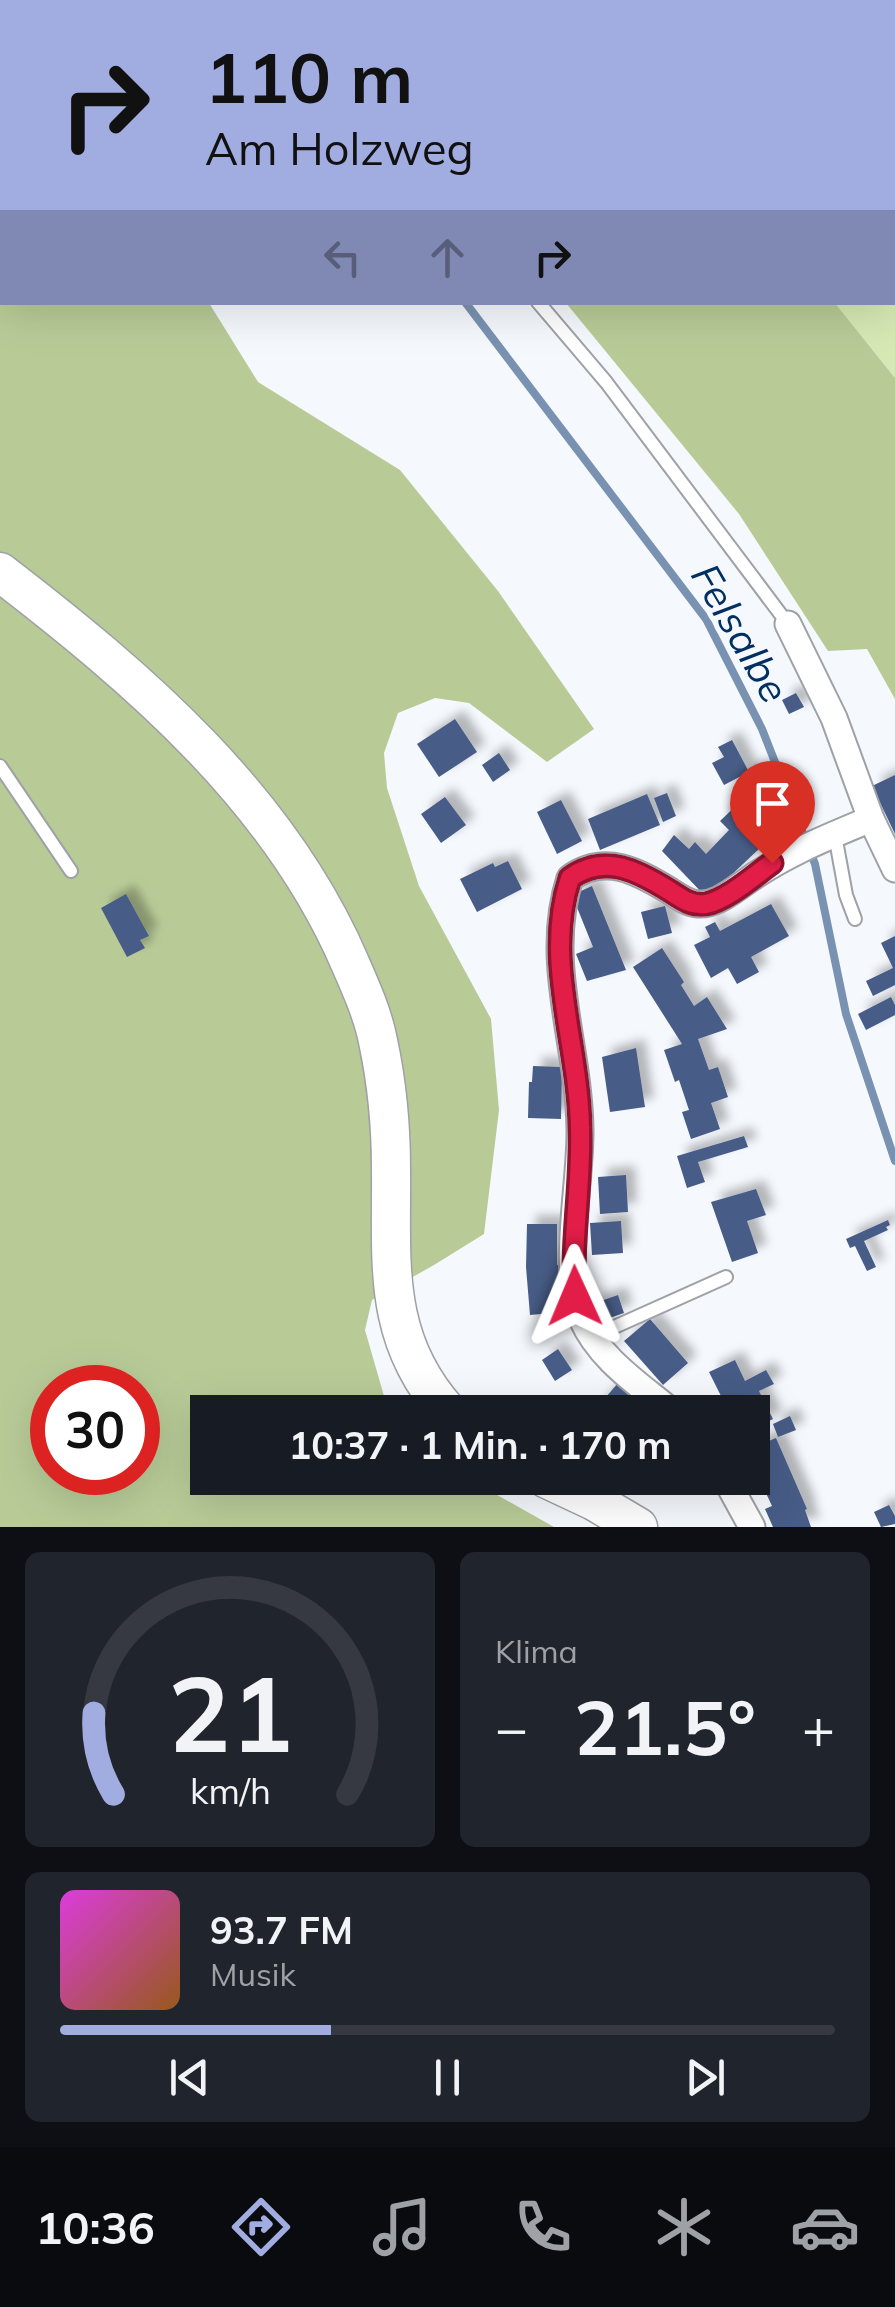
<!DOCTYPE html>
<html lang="de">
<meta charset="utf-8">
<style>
body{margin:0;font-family:Mulish,sans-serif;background:#20242c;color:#f1f3f6;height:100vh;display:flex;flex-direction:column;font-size:38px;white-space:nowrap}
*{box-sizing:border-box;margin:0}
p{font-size:32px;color:#9ea1a6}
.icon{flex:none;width:55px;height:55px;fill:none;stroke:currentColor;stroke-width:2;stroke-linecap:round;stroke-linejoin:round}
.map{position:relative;height:1527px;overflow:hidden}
.sheet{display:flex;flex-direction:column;gap:25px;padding:25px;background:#0d0f14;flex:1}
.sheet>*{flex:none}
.banner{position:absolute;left:0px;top:0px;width:895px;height:305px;box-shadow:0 10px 40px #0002;background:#a1ace1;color:#111;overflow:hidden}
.speed{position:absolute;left:30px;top:1365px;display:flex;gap:20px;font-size:50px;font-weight:700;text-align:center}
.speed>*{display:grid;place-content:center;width:130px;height:130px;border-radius:50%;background:#171b24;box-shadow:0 10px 40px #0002;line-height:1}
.speed .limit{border:15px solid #d22;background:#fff;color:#111}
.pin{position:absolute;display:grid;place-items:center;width:85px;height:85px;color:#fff;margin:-102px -42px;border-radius:50% 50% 50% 0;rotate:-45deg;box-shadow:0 0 10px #0007}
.pin .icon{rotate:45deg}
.me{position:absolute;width:110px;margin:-55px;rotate:359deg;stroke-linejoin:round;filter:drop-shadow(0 0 8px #0008)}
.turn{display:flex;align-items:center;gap:35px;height:210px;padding:0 40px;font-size:45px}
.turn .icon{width:130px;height:130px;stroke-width:2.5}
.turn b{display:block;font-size:70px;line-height:85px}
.lanes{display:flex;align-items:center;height:95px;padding:0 40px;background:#0003;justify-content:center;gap:50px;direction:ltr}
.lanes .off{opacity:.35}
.big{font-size:75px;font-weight:700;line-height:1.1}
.sheet .card{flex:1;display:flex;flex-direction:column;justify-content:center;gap:15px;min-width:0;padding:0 35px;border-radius:15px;background:#20242c}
.sheet .dial{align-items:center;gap:0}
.dial svg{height:260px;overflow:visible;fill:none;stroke:#363941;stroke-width:7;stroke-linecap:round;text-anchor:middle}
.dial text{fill:#f1f3f6;stroke:none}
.song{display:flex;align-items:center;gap:30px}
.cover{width:120px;height:120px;border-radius:15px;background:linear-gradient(135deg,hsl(300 70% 55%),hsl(30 70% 35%))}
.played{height:10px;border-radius:5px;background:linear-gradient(90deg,#a1ace1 35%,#363941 35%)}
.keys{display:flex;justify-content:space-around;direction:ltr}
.heat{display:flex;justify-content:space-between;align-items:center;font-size:55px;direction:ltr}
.sheet .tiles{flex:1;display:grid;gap:25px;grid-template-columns:1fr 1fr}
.card:last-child{grid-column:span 2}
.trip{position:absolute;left:190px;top:1395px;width:580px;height:100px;border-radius:0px;background:#171b24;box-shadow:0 10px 40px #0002;font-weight:700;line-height:100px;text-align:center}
.dock{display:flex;height:160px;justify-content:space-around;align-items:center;background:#090b0e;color:#9ea1a6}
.dock .icon{width:70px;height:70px}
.dock .active{color:#a1ace1}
.dock b{font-size:45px;color:#f1f3f6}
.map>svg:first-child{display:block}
.green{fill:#d6e9b4}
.forest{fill:#b8cb97;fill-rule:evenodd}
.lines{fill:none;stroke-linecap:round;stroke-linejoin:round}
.stream{stroke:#7a92b1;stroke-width:8}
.building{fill:#475c86;filter:url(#shadow)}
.lane-casing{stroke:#9ea1a5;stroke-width:16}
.street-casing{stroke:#9ea1a5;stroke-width:29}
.secondary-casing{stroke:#9ea1a5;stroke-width:41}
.lane{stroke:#fff;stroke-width:12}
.street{stroke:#fff;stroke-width:25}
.secondary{stroke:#fff;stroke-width:38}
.route-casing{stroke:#92132f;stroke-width:25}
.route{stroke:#e11d48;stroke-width:18}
.labels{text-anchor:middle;stroke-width:10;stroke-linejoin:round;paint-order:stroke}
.water-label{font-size:40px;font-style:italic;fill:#002f62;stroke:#f5f8fd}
</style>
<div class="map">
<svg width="895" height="1527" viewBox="0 0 895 1527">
<defs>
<filter id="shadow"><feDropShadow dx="9" dy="-9" stdDeviation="5" flood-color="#0004"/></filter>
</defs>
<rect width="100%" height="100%" fill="#f5f8fd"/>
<path class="green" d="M 893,268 L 895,271 L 895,378 L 835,303 L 892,302 Z"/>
<g class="forest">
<path d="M 0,0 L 30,0 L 32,2 L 2,2 L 2,302 L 209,303 L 258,382 L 400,470 L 498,591 L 594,729 L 547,762 L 469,703 L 435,698 L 398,713 L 384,753 L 387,788 L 419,886 L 491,1019 L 499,1110 L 484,1234 L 434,1265 L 372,1300 L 365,1330 L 384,1396 L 397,1412 L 208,1412 L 208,1478 L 467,1478 L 554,1527 L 0,1527 ZM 52,1388 L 138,1388 L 138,1472 L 52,1472 Z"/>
<path d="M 566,303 L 835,303 L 895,378 L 895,699 L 867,649 L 828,651 L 739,514 Z"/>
</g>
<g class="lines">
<g class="stream">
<path d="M 234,0 L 236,2"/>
<path d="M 465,302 L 706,619 L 762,729 L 815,864 L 846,1014 L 895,1161"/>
</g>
</g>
<g class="building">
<path d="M 796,693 L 804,707 L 789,714 L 782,700 Z"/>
<path d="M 455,719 L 477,752 L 439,777 L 417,744 Z"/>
<path d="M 732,740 L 749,772 L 724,785 L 712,763 L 724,757 L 718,747 Z"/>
<path d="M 499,753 L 510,770 L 493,782 L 482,765 Z"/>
<path d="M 895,775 L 895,834 L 872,786 Z"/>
<path d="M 667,793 L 676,816 L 663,822 L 654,798 Z"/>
<path d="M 647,794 L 660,825 L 600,850 L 588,819 Z"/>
<path d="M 753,796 L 775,818 L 770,823 L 778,831 L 707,898 L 662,851 L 674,835 L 689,849 L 695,842 L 706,854 L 729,830 L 720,821 L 745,797 L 748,801 Z"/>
<path d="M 445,797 L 466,825 L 441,843 L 421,814 Z"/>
<path d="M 561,800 L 582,841 L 557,854 L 537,812 Z"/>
<path d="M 508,861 L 522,889 L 477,912 L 460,879 L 493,863 L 495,867 Z"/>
<path d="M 592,886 L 626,970 L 587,981 L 576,954 L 593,947 L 572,895 Z"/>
<path d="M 126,894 L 149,936 L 140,940 L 145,948 L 127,957 L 101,908 Z"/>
<path d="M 771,904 L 789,936 L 751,957 L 759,972 L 737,984 L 728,968 L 711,978 L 694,945 L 710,937 L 705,927 L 715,922 L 720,931 Z"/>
<path d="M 665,906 L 672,933 L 648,939 L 641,912 Z"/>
<path d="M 895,936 L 895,985 L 873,996 L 866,981 L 893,968 L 881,943 Z"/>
<path d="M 662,948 L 684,982 L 681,985 L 694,1006 L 707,997 L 727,1029 L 698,1039 L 709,1070 L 718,1067 L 728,1097 L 711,1103 L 720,1129 L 691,1139 L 682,1112 L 689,1110 L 679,1080 L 675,1082 L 664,1050 L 682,1044 L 633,967 Z"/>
<path d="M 891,997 L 895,1005 L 895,1015 L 866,1030 L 858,1014 Z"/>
<path d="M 636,1048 L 645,1107 L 610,1112 L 602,1057 Z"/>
<path d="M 533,1066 L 562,1067 L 561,1119 L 528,1118 L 529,1082 L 532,1082 Z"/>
<path d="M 744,1136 L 748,1147 L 698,1162 L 705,1182 L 687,1188 L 677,1156 Z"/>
<path d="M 626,1175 L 628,1212 L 600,1214 L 598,1177 Z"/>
<path d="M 756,1189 L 766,1215 L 747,1221 L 758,1253 L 732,1262 L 711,1202 Z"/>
<path d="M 888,1220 L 890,1225 L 886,1227 L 888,1230 L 864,1241 L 876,1267 L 867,1271 L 855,1246 L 850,1248 L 846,1239 Z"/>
<path d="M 621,1221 L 623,1253 L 592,1255 L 590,1223 Z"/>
<path d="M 527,1224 L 557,1224 L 557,1265 L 560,1264 L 564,1312 L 530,1315 L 526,1267 Z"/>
<path d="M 618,1295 L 624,1313 L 598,1322 L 592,1304 Z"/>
<path d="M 650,1319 L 688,1363 L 663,1385 L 624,1341 Z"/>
<path d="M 558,1349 L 572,1370 L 555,1381 L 542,1360 Z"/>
<path d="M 735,1360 L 745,1381 L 766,1370 L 774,1384 L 759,1391 L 773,1419 L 752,1429 L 752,1412 L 729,1412 L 709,1372 Z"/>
<path d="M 618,1383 L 652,1412 L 594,1411 Z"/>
<path d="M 790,1416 L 796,1430 L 778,1437 L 773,1424 Z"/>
<path d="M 776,1438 L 807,1509 L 805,1510 L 811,1527 L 773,1527 L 765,1509 L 772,1506 L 752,1463 L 752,1448 Z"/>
<path d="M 889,1505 L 895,1516 L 895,1524 L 881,1527 L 874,1512 Z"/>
</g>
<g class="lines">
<defs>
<g id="lane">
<path d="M 287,0 L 289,2"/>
<path d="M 538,302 L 606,382 L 788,624"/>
<path d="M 0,766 L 71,871"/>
<path d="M 770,791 L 794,852"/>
<path d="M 835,835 L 846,895 L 855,919"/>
<path d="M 592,1337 L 726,1277"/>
</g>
<g id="street">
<path d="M 788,624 L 834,718 L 871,819 L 895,869"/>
<path d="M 672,1412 C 639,1384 600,1360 582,1319 C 561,1270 581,1184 580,1129 C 579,1045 543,961 570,878 C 605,853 637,871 670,891 C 679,897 687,903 698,904 C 714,905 727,895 740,886 C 780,856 825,838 871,819"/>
<path d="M 725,1478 L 752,1527"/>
</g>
<g id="secondary">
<path d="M 0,572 C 139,679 279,798 350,963 C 361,988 373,1015 378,1041 C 387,1083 391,1126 391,1169 C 392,1261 381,1338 448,1412"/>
<path d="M 545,1478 L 594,1501 L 638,1527"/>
</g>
</defs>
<use href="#lane" class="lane-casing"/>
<use href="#street" class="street-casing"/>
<use href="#secondary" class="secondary-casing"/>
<use href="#lane" class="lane"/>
<use href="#street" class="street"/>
<use href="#secondary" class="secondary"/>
</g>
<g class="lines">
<defs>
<path id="route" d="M 575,1296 C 571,1240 582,1184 580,1128 C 579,1044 543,960 570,878 C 605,853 638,871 670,891 C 682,899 692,906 706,904 C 727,900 755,875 772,863"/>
</defs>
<use href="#route" class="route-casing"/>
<use href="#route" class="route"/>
</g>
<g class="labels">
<g class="water-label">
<text transform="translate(740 633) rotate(60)" y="14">Felsalbe</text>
</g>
</g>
</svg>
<div class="speed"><div class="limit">30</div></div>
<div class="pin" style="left:772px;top:863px;background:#d93025"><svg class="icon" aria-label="arrive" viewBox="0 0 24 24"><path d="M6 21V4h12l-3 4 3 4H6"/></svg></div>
<svg class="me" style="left:575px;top:1296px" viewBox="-20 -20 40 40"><path d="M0-17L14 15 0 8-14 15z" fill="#e11d48" stroke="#fff" stroke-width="4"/></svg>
<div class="trip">10:37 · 1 Min. · 170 m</div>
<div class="banner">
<div class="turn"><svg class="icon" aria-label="right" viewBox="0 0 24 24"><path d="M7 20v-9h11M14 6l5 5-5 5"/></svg><div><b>110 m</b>Am Holzweg</div></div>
<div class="lanes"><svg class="icon off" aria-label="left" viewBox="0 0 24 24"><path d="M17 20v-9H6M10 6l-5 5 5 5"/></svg><svg class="icon off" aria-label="ahead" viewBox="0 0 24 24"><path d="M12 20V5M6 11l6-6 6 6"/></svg><svg class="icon" aria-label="right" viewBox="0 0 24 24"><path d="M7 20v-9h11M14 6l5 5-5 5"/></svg></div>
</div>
</div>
<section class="sheet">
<div class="tiles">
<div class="card dial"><svg viewBox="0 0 100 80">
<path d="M14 69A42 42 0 1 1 86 69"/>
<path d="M14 69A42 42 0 0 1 8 44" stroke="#a1ace1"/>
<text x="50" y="56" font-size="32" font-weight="700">21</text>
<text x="50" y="72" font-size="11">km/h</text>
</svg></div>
<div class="card"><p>Klima</p>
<div class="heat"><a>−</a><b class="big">21.5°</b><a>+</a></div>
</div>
<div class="card">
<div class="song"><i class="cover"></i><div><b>93.7 FM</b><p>Musik</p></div></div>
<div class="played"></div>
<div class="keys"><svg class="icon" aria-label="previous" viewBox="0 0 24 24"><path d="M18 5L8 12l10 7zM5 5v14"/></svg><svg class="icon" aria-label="pause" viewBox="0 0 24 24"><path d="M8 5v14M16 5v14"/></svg><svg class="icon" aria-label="next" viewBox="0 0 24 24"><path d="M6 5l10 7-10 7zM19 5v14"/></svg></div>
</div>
</div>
</section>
<nav class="dock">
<b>10:36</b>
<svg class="icon active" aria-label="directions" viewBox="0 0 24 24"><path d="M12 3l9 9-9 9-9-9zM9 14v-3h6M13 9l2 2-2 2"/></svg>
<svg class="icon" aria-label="music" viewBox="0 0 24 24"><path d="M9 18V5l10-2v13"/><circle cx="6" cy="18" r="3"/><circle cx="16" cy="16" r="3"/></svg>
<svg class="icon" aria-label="phone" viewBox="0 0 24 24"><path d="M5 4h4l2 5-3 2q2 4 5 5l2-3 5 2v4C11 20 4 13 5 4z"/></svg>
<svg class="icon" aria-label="climate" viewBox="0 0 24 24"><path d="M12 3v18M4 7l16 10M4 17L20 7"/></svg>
<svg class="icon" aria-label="car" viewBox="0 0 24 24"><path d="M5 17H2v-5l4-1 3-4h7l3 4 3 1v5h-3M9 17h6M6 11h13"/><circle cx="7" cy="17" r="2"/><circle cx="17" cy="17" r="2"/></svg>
</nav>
